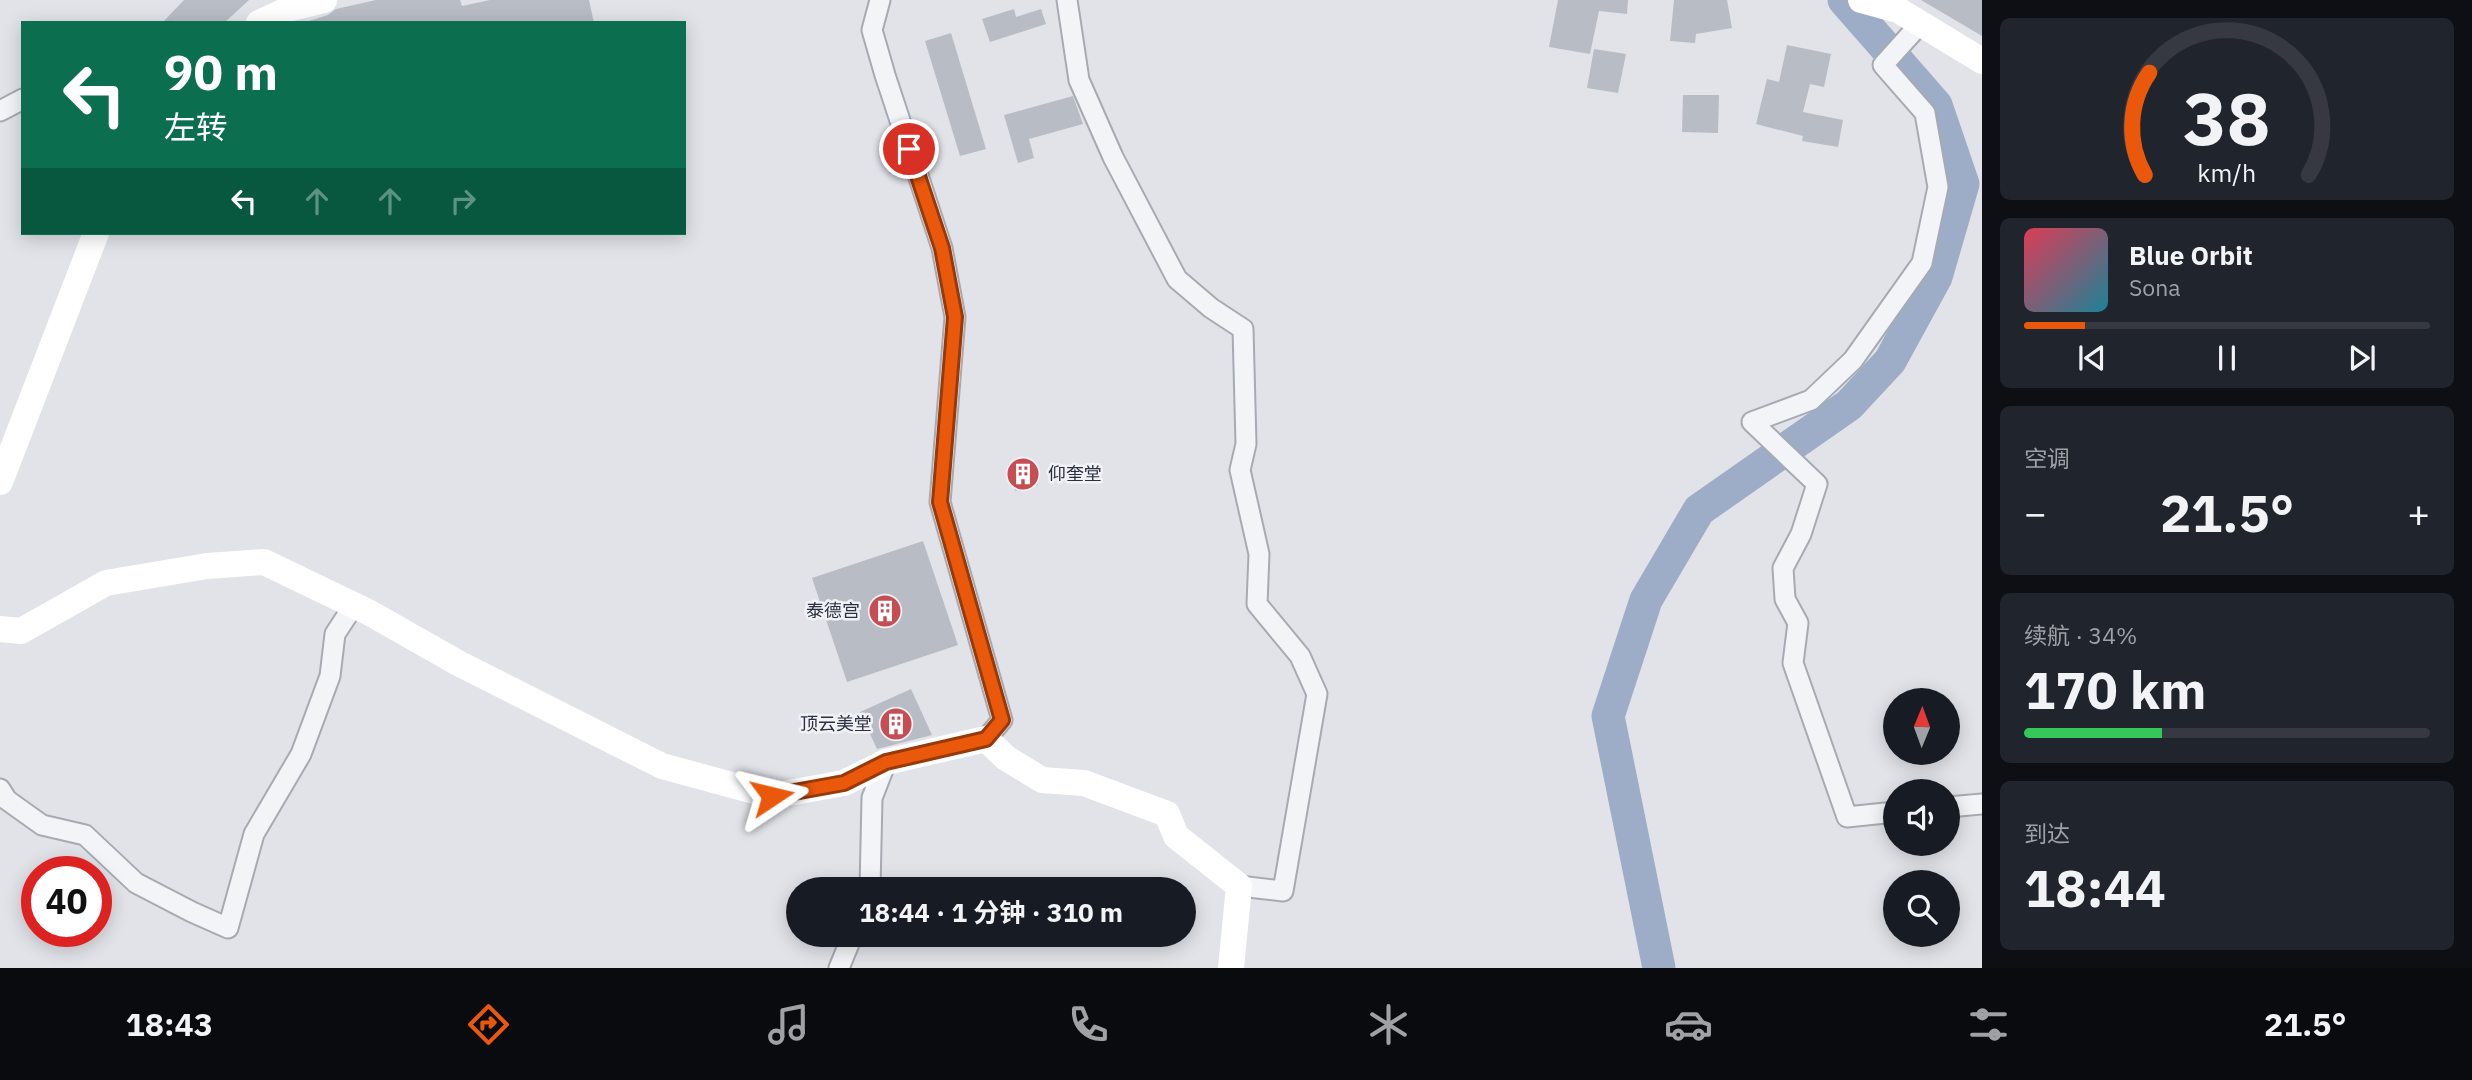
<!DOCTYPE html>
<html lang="zh">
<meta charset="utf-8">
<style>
body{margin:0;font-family:"IBM Plex Sans","Noto Sans SC",sans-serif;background:#20242c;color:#f1f3f6;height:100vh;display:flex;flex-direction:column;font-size:26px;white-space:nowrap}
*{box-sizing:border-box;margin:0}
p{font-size:23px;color:#9ea1a6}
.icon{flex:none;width:38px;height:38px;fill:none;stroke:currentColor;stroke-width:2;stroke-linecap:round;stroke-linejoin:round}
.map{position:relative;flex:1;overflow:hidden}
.drawer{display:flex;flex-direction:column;gap:18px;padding:18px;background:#0d0f14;width:490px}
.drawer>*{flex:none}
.top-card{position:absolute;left:21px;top:21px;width:665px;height:214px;border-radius:0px;box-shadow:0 4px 18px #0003;background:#0b6e4f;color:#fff;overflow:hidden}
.needle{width:46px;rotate:1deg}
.fabs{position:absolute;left:1883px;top:688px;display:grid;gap:14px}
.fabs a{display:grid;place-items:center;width:77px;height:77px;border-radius:50%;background:#171b24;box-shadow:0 4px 18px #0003;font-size:35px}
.speed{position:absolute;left:21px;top:856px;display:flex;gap:14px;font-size:35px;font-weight:700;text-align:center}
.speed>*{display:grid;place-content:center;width:91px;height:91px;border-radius:50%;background:#171b24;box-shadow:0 4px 18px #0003;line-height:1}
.speed .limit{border:10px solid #d22;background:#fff;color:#111}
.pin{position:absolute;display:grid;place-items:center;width:60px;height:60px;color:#fff;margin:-30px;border:4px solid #fff;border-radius:50%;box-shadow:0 2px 7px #0007}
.me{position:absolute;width:77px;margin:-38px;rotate:80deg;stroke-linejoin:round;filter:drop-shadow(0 0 5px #0008)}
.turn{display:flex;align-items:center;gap:24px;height:147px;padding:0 28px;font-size:32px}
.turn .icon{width:91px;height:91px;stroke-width:2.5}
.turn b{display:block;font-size:49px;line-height:60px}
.lanes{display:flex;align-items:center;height:66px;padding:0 28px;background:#0003;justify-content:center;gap:35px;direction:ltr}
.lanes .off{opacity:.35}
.big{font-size:52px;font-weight:700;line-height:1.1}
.drawer .tile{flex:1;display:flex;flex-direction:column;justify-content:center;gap:10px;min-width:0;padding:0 24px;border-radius:10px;background:#20242c}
.drawer .dial{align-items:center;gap:0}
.dial svg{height:182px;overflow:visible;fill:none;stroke:#363941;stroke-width:7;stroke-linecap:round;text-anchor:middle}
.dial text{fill:#f1f3f6;stroke:none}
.song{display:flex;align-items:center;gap:21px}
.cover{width:84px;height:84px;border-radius:10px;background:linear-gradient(135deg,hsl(350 70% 55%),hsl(190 70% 35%))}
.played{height:7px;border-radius:4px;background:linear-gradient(90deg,#ea580c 15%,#363941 15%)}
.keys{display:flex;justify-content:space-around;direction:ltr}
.heat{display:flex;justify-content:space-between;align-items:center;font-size:38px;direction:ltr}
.charge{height:10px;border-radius:5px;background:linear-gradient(90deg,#34c759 34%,#363941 0)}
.trip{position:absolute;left:786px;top:877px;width:410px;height:70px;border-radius:35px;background:#171b24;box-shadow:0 4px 18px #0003;font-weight:700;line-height:70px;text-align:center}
.menu{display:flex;height:112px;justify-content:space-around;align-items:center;background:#090b0e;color:#9ea1a6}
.menu .icon{width:49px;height:49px}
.menu .on{color:#ea580c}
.menu b{font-size:32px;color:#f1f3f6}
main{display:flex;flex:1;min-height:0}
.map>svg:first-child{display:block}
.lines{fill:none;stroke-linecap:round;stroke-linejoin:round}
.river{stroke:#9eadc7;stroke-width:33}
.building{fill:#b8bcc5}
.street-casing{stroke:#a6aab3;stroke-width:23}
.street{stroke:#f3f4f7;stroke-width:19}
.secondary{stroke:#fff;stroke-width:26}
.route-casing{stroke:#983908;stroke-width:18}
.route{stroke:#ea580c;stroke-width:12}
.labels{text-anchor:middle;stroke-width:5;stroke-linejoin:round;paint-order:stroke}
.poi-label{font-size:18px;fill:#2a303f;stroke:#f0f2f6;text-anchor:end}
</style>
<main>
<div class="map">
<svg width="1982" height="968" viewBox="0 0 1982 968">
<rect width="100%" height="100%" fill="#e1e3e9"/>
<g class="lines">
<path class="river" d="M 1659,968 L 1608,716 L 1646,600 L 1699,510 L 1849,405 L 1890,361 L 1936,277 L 1963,184 L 1936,105 L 1844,0"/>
</g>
<g class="building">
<path d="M 184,0 L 249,0 L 224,23 L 162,23 Z"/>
<path d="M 376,0 L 460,0 L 462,6 L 490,0 L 589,0 L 594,23 L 303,23 L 328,15 L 336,9 Z"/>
<path d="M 1558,0 L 1628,0 L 1627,14 L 1599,11 L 1590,54 L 1549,47 Z"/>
<path d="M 1674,0 L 1727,0 L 1732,28 L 1696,34 L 1695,43 L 1670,41 Z"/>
<path d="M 1921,0 L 1982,0 L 1982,36 Z"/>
<path d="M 1014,9 L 1016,17 L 1041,9 L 1046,24 L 990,42 L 982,19 Z"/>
<path d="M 951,33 L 986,149 L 960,156 L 925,41 Z"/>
<path d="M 1787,45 L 1831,54 L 1824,87 L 1810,84 L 1803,112 L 1843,120 L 1838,147 L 1802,141 L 1803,136 L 1756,124 L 1767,79 L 1779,82 Z"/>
<path d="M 1594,49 L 1626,54 L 1618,93 L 1587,88 Z"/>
<path d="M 1683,95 L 1719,95 L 1718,133 L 1682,132 Z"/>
<path d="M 1073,96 L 1083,124 L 1029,139 L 1034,158 L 1018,163 L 1004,115 Z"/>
<path d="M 1030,458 L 1038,485 L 1015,491 L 1008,464 Z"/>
<path d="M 923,541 L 958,645 L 847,682 L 812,578 Z"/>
<path d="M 911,689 L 932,735 L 877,749 L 860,712 Z"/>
</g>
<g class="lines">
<defs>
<g id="street">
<path d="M 880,0 L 872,30 L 885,75 L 942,248 L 955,317 L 940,502 L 1002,720 L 986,739"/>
<path d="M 1067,0 L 1079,80 L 1113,157 L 1177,279 L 1211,308 L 1243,329 L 1246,444 L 1240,470 L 1259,554 L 1257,604 L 1300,656 L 1317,694 L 1283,891 L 1239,886"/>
<path d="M 0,111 L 23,99"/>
<path d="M 0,789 L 7,800 L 42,825 L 85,835 L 136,883 L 192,912 L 228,928 L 254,834 L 301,754 L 330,676 L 335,634 L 354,605"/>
<path d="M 1948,807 L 1982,804"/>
<path d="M 1895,812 L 1847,817 L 1793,663 L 1798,623 L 1785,599 L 1783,568 L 1801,534 L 1817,484 L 1752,422 L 1811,400 L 1853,360 L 1922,263 L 1938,187 L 1925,113 L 1883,65 L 1920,24"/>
<path d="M 870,889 L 872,798 L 886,762"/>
<path d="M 839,968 L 853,934"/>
</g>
</defs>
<use href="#street" class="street-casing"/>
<use href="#street" class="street"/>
<g class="secondary">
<path d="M 1861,0 L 1898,10 L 1982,61"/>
<path d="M 259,23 L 291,8 L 324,0"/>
<path d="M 0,482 L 96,233"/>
<path d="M 0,629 L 21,631 L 106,583 L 207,566 L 264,562 L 370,613 L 458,663 L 662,766 L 772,796 L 844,783 L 886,762 L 986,739 L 1006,758 L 1042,780 L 1084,783 L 1167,814 L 1176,836 L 1239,886 L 1231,968"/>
</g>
</g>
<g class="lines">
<defs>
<path id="route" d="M 772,796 L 844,783 L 886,762 L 986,739 L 1002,720 L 940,502 L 955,317 L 942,248 L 909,149"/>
</defs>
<use href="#route" class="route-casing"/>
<use href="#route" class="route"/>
</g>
<defs>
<symbol id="building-disc" viewBox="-11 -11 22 22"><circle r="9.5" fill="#c64d52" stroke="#f0f2f6"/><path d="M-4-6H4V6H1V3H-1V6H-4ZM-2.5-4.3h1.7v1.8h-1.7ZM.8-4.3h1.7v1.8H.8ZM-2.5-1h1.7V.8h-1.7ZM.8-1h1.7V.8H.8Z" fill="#fff"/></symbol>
</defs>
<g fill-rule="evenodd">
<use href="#building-disc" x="1004" y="455" width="38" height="38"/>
<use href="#building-disc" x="866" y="592" width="38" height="38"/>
<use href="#building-disc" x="877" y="705" width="38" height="38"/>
</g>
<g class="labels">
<g class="poi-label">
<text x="1048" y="480" text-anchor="start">仰奎堂</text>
<text x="860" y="617">泰德宫</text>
<text x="872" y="730">顶云美堂</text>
</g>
</g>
</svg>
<div class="fabs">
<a><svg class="needle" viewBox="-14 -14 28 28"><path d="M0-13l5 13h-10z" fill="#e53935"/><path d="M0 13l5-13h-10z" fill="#9ea1a6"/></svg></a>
<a><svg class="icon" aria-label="sound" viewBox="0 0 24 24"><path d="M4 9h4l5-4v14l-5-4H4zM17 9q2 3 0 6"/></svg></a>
<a><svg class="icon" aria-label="search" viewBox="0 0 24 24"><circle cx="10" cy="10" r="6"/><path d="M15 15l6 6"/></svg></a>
</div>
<div class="speed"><div class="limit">40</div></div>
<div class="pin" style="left:909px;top:149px;background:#d93025"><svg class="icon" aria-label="arrive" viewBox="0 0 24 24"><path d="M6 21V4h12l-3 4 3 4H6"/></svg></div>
<svg class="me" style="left:772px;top:796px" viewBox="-20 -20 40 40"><path d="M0-17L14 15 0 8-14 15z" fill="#ea580c" stroke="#fff" stroke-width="4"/></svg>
<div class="trip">18:44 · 1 分钟 · 310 m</div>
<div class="top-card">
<div class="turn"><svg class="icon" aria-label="left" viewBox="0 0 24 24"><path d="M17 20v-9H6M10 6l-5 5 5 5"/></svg><div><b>90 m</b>左转</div></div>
<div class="lanes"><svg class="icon" aria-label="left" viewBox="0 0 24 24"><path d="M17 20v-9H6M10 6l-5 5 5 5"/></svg><svg class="icon off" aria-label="ahead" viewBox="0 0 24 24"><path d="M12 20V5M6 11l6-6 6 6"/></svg><svg class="icon off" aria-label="ahead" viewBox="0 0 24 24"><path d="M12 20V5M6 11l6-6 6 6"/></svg><svg class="icon off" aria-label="right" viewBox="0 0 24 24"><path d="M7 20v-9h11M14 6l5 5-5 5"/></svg></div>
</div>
</div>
<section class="drawer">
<div class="tile dial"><svg viewBox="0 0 100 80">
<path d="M14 69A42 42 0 1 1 86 69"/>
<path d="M14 69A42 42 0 0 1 16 24" stroke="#ea580c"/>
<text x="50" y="56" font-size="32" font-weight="700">38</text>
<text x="50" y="72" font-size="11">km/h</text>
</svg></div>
<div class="tile">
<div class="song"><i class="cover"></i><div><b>Blue Orbit</b><p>Sona</p></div></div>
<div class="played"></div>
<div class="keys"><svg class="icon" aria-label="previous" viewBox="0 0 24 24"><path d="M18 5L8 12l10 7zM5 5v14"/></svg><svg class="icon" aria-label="pause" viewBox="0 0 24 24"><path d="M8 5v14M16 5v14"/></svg><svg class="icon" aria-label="next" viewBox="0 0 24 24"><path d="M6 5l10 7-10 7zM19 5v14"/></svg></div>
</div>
<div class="tile"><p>空调</p>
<div class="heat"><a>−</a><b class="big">21.5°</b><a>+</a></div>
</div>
<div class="tile"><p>续航 · 34%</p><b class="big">170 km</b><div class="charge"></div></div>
<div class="tile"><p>到达</p><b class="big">18:44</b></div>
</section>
</main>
<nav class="menu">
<b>18:43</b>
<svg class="icon on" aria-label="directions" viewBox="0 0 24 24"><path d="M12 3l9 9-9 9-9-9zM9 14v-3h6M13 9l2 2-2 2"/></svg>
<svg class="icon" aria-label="music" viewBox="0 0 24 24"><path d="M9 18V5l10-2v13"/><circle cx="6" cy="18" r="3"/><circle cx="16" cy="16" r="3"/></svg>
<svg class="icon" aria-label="phone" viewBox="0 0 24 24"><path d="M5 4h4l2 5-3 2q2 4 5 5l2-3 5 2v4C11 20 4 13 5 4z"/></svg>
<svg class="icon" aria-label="climate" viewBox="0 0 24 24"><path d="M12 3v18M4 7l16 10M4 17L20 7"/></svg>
<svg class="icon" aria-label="car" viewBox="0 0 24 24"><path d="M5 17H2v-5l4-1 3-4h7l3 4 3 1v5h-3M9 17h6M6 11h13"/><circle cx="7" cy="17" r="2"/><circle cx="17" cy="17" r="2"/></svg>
<svg class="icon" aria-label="filters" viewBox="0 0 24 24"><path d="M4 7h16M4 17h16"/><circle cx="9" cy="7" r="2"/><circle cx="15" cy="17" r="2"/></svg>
<b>21.5°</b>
</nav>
